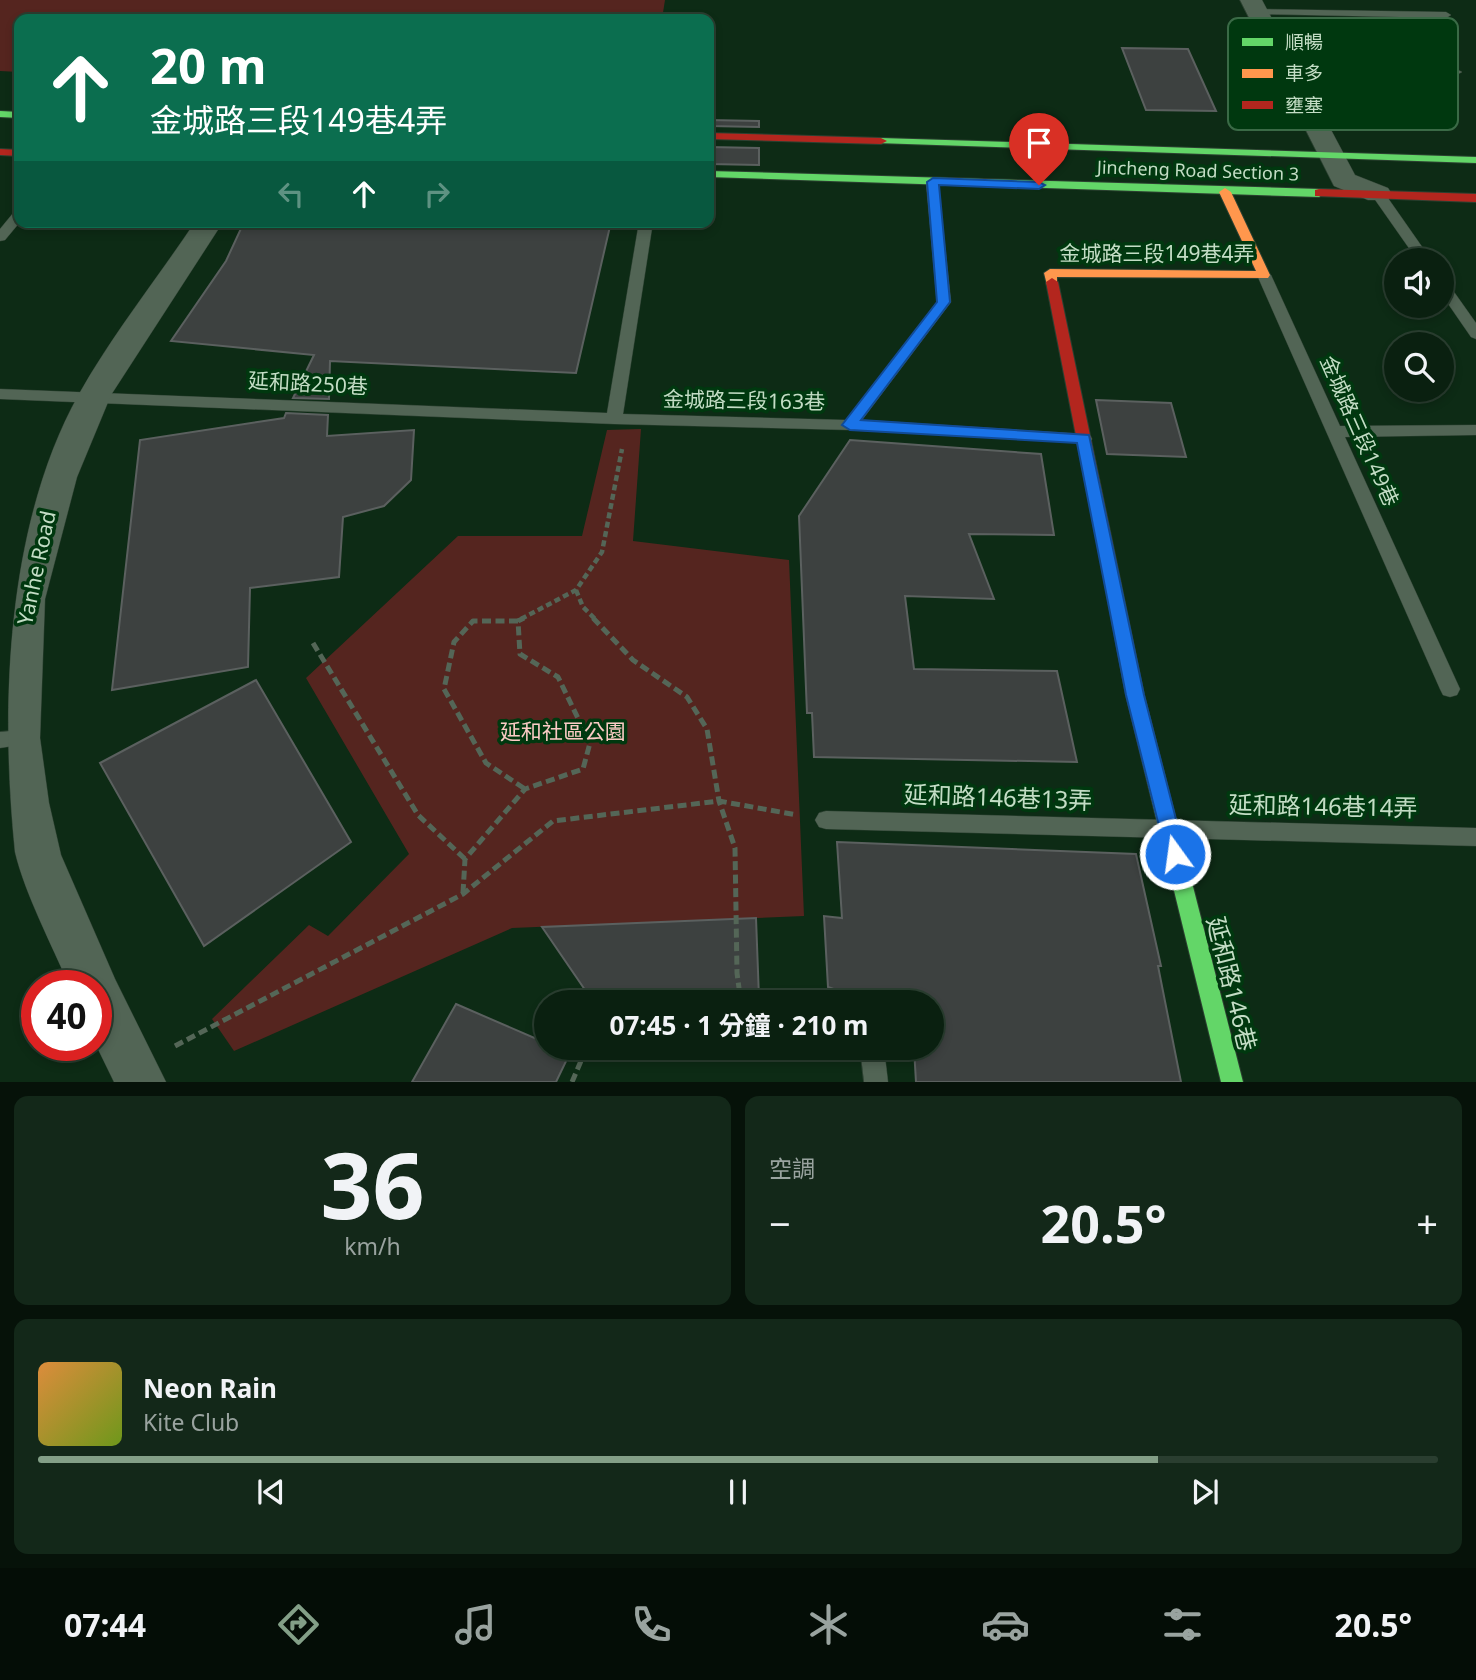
<!DOCTYPE html>
<html lang="zh-TW">
<meta charset="utf-8">
<style>
body{margin:0;font-family:"Noto Sans","Noto Sans TC",sans-serif;background:#132819;color:#f1f3f6;height:100vh;display:flex;flex-direction:column;font-size:26px;white-space:nowrap}
*{box-sizing:border-box;margin:0}
p{font-size:23px;color:#99a39f}
.icon{flex:none;width:38px;height:38px;fill:none;stroke:currentColor;stroke-width:2;stroke-linecap:round;stroke-linejoin:round}
.map{position:relative;height:1082px;overflow:hidden}
.panel{display:flex;flex-direction:column;gap:14px;padding:14px;background:#061209;flex:1}
.panel>*{flex:none}
.top-card{position:absolute;left:14px;top:14px;width:700px;height:214px;border-radius:14px;box-shadow:0 4px 10px #0003,0 0 0 2px #2a3e30;background:#0b6e4f;color:#fff;overflow:hidden}
.fabs{position:absolute;left:1384px;top:248px;display:grid;gap:14px}
.fabs a{display:grid;place-items:center;width:70px;height:70px;border-radius:50%;background:#0a2010;box-shadow:0 4px 10px #0003,0 0 0 2px #2a3e30;font-size:35px}
.speed{position:absolute;left:21px;top:970px;display:flex;gap:14px;font-size:35px;font-weight:700;text-align:center}
.speed>*{display:grid;place-content:center;width:91px;height:91px;border-radius:50%;background:#0a2010;box-shadow:0 4px 10px #0003,0 0 0 2px #2a3e30;line-height:1}
.speed .limit{border:10px solid #d22;background:#fff;color:#111}
.pin{position:absolute;display:grid;place-items:center;width:60px;height:60px;color:#fff;margin:-72px -30px;border-radius:50% 50% 50% 0;rotate:-45deg;box-shadow:0 0 7px #0007}
.pin .icon{rotate:45deg}
.me{position:absolute;width:77px;margin:-38px;rotate:346deg;stroke-linejoin:round;filter:drop-shadow(0 0 5px #0008)}
.turn{display:flex;align-items:center;gap:24px;height:147px;padding:0 21px;font-size:32px}
.turn .icon{width:91px;height:91px;stroke-width:2.5}
.turn b{display:block;font-size:49px;line-height:60px}
.lanes{display:flex;align-items:center;height:66px;padding:0 21px;background:#0003;justify-content:center;gap:35px;direction:ltr}
.lanes .off{opacity:.35}
.big{font-size:52px;font-weight:700;line-height:1.1}
.panel .card{flex:1;display:flex;flex-direction:column;justify-content:center;gap:10px;min-width:0;padding:0 24px;border-radius:14px;background:#132819}
.panel .dial{align-items:center;gap:0}
.dial b{font-size:91px;line-height:1}
.song{display:flex;align-items:center;gap:21px}
.cover{width:84px;height:84px;border-radius:10px;background:linear-gradient(135deg,hsl(30 70% 55%),hsl(80 70% 35%))}
.played{height:7px;border-radius:4px;background:linear-gradient(90deg,#839f87 80%,#2a3e30 80%)}
.keys{display:flex;justify-content:space-around;direction:ltr}
.heat{display:flex;justify-content:space-between;align-items:center;font-size:38px;direction:ltr}
.panel .tiles{flex:1;display:grid;gap:14px;grid-template-columns:1fr 1fr}
.card:last-child{grid-column:span 2}
.trip{position:absolute;left:534px;top:990px;width:410px;height:70px;border-radius:35px;background:#0a2010;box-shadow:0 4px 10px #0003,0 0 0 2px #2a3e30;font-weight:700;line-height:70px;text-align:center}
.tabs{display:flex;height:112px;justify-content:space-around;align-items:center;background:#040d06;color:#99a39f}
.tabs .icon{width:49px;height:49px}
.tabs .active{color:#839f87}
.tabs b{font-size:32px;color:#f1f3f6}
.map>svg:first-child{display:block}
.green{fill:#55251f}
.building{fill:#3d4140;stroke:#5b605f;stroke-width:2}
.lines{fill:none;stroke-linecap:round;stroke-linejoin:round}
.lane-casing{stroke:#2c4031;stroke-width:1}
.street-casing{stroke:#2c4031;stroke-width:1}
.fast-casing{stroke:#2c4031;stroke-width:2}
.slow-casing{stroke:#2c4031;stroke-width:2}
.jam-casing{stroke:#2c4031;stroke-width:2}
.path-far1{stroke:#546657;stroke-width:4.5;stroke-dasharray:6 3.5;stroke-linecap:butt}
.path{stroke:#546657;stroke-width:5;stroke-dasharray:9 4.5;stroke-linecap:butt}
.lane{fill:#526555;fill-rule:evenodd}
.street{fill:#526555;fill-rule:evenodd}
.fast{fill:#63d668;fill-rule:evenodd}
.slow{fill:#ff974d;fill-rule:evenodd}
.jam{fill:#b3261e;fill-rule:evenodd}
.route{fill:#1a73e8;stroke:#114b97;stroke-width:2}
.labels{text-anchor:middle;stroke-width:7;stroke-linejoin:round;paint-order:stroke}
.far-street-label{font-size:18px;fill:#c3ddc5;stroke:#00380f}
.street-label{font-size:21px;fill:#c3ddc5;stroke:#00380f}
.park-label{font-size:21px;fill:#fbcbc5;stroke:#00380f}
.near-street-label{font-size:24px;fill:#c3ddc5;stroke:#00380f}
.key{fill:#00380f;stroke:#3a6a46;stroke-width:2}
.key-label{font-size:19px;fill:#c3ddc5}
</style>
<div class="map">
<svg width="1476" height="1082" viewBox="0 0 1476 1082">
<rect width="100%" height="100%" fill="#0d2b15"/>
<g class="green">
<path d="M 0,0 L 665,0 L 662,19 L 19,19 L 19,72 L 0,71 Z"/>
<path d="M 641,429 L 633,541 L 789,560 L 804,916 L 512,928 L 234,1051 L 212,1019 L 309,925 L 328,936 L 409,854 L 306,678 L 458,536 L 582,536 L 607,430 Z"/>
</g>
<g class="building">
<path d="M 1122,48 L 1188,49 L 1216,111 L 1146,110 Z"/>
<path d="M 709,120 L 759,121 L 759,127 L 709,126 Z"/>
<path d="M 709,147 L 759,148 L 759,165 L 709,164 Z"/>
<path d="M 244,222 L 611,222 L 576,373 L 330,361 L 329,399 L 293,398 L 314,355 L 171,341 L 226,261 Z"/>
<path d="M 1096,400 L 1171,403 L 1186,457 L 1107,454 Z"/>
<path d="M 286,413 L 328,415 L 327,436 L 414,430 L 411,480 L 384,506 L 343,517 L 339,577 L 250,588 L 248,667 L 112,690 L 140,440 L 284,418 Z"/>
<path d="M 850,440 L 1041,454 L 1054,535 L 969,534 L 994,599 L 905,596 L 914,669 L 1057,671 L 1077,762 L 814,757 L 812,713 L 807,713 L 799,516 Z"/>
<path d="M 256,680 L 351,842 L 204,946 L 100,763 Z"/>
<path d="M 837,842 L 1136,854 L 1161,966 L 1158,966 L 1181,1082 L 916,1082 L 914,1048 L 931,1048 L 931,1003 L 873,1003 L 828,987 L 824,916 L 842,918 Z"/>
<path d="M 756,918 L 759,998 L 671,1003 L 594,1003 L 542,927 Z"/>
<path d="M 456,1004 L 546,1043 L 546,1048 L 559,1048 L 570,1053 L 556,1082 L 412,1082 Z"/>
</g>
<g class="lines">
<defs>
<g id="lane">
<path d="M 1257,9 L 1446,12 L 1451,15 L 1446,18 L 1253,14 L 1253,10 Z"/>
<path d="M 1287,69 L 1456,69 L 1462,72 L 1456,75 L 1283,74 L 1281,72 Z"/>
<path d="M 932,178 L 938,182 L 951,302 L 862,420 L 1084,434 L 1090,435 L 1092,439 L 1090,443 L 850,430 L 614,424 L 0,399 L 0,389 L 607,413 L 639,222 L 653,222 L 623,414 L 846,420 L 937,302 L 926,182 Z"/>
<path d="M 1378,190 L 1383,191 L 1432,261 L 1418,261 L 1371,194 Z"/>
<path d="M 19,211 L 20,222 L 5,240 L 0,241 L 0,229 L 14,212 Z"/>
<path d="M 1264,271 L 1271,275 L 1340,426 L 1476,425 L 1476,435 L 1345,437 L 1460,689 L 1457,695 L 1450,697 L 1443,695 L 1440,689 L 1257,275 Z"/>
<path d="M 1442,281 L 1447,282 L 1476,323 L 1476,339 L 1471,337 L 1442,295 Z"/>
<path d="M 19,730 L 26,732 L 29,738 L 26,744 L 0,748 L 0,732 Z"/>
<path d="M 826,811 L 1476,828 L 1476,846 L 826,829 L 819,827 L 815,820 L 819,813 Z"/>
<path d="M 860,1048 L 884,1048 L 888,1082 L 864,1082 Z"/>
</g>
<g id="street">
<path d="M 1240,0 L 1262,0 L 1355,175 L 1388,188 L 1392,194 L 1388,200 L 1368,200 L 1334,186 Z"/>
<path d="M 195,222 L 223,222 L 111,395 L 77,477 L 45,599 L 40,738 L 49,803 L 61,855 L 115,979 L 166,1082 L 114,1082 L 96,1045 L 96,985 L 69,985 C 52,945 25,894 15,852 C 0,706 6,525 79,394 C 112,335 157,279 195,222 Z"/>
</g>
<g id="fast">
<path d="M 0,111 L 19,112 L 19,118 L 0,117 Z"/>
<path d="M 881,138 L 1476,157 L 1476,163 L 877,143 L 877,139 Z"/>
<path d="M 709,171 L 1319,189 L 1325,193 L 1319,197 L 709,177 Z"/>
<path d="M 1113,578 L 1119,580 L 1121,584 L 1144,695 L 1243,1082 L 1221,1082 L 1126,695 L 1105,584 L 1107,580 Z"/>
</g>
<path id="slow" d="M 1225,188 L 1231,192 L 1270,275 L 1268,278 L 1057,277 L 1057,285 L 1047,285 L 1044,273 L 1050,269 L 1256,271 L 1219,192 Z"/>
<g id="jam">
<path d="M 709,133 L 881,138 L 887,141 L 881,144 L 709,139 Z"/>
<path d="M 0,149 L 19,150 L 19,156 L 0,155 Z"/>
<path d="M 1319,189 L 1476,194 L 1476,202 L 1315,196 L 1315,190 Z"/>
<path d="M 1052,278 L 1058,282 L 1121,584 L 1119,588 L 1107,588 L 1105,584 L 1046,282 Z"/>
</g>
</defs>
<use href="#lane" class="lane-casing"/>
<use href="#street" class="street-casing"/>
<use href="#fast" class="fast-casing"/>
<use href="#slow" class="slow-casing"/>
<use href="#jam" class="jam-casing"/>
<g class="path-far1">
<path d="M 576,590 L 583,607 L 595,619"/>
<path d="M 521,619 L 576,590 L 602,552 L 622,449"/>
</g>
<g class="path">
<path d="M 593,618 L 633,660 L 687,697 L 707,729 L 719,801 L 735,848 L 737,973 L 741,1003"/>
<path d="M 518,621 L 473,621 L 454,642 L 444,689 L 486,763 L 525,789"/>
<path d="M 313,643 L 418,815 L 465,859"/>
<path d="M 463,893 L 465,859 L 525,789 L 583,769 L 590,743 L 558,677 L 520,654 L 518,621 L 524,618"/>
<path d="M 175,1046 L 463,894 L 553,821 L 719,801 L 797,815"/>
<path d="M 572,1082 L 581,1061"/>
</g>
<use href="#lane" class="lane"/>
<use href="#street" class="street"/>
<use href="#fast" class="fast"/>
<use href="#slow" class="slow"/>
<use href="#jam" class="jam"/>
</g>
<path class="route" d="M 933,178 L 1039,182 L 1045,185 L 1039,189 L 939,185 L 950,302 L 861,420 L 1089,435 L 1144,695 L 1185,854 L 1182,861 L 1175,863 L 1169,861 L 1166,854 L 1126,695 L 1077,443 L 850,430 L 842,425 L 937,302 L 927,182 Z"/>
<g class="labels">
<g class="far-street-label">
<text transform="translate(1198 171) rotate(2)" y="6">Jincheng Road Section 3</text>
</g>
<g class="street-label">
<text x="1157" y="261">金城路三段149巷4弄</text>
<text transform="translate(308 384) rotate(3)" y="7">延和路250巷</text>
<text transform="translate(744 401) rotate(1)" y="7">金城路三段163巷</text>
<text transform="translate(1359 431) rotate(66)" y="7">金城路三段149巷</text>
<text transform="translate(37 568) rotate(-78)" y="7">Yanhe Road</text>
</g>
<g class="park-label">
<text x="563" y="739">延和社區公園</text>
</g>
<g class="near-street-label">
<text transform="translate(998 798) rotate(2)" y="8">延和路146巷13弄</text>
<text transform="translate(1323 807) rotate(1)" y="8">延和路146巷14弄</text>
<text transform="translate(1231 984) rotate(76)" y="8">延和路146巷</text>
</g>
</g>
<rect x="1228" y="18" width="230" height="112" rx="10" class="key"/>
<rect x="1242" y="38" width="31" height="8" fill="#63d668"/>
<rect x="1242" y="69" width="31" height="9" fill="#ff974d"/>
<rect x="1242" y="101" width="31" height="8" fill="#b3261e"/>
<g class="key-label">
<text x="1285" y="49">順暢</text>
<text x="1285" y="80">車多</text>
<text x="1285" y="112">壅塞</text>
</g>
</svg>
<div class="fabs">
<a><svg class="icon" aria-label="sound" viewBox="0 0 24 24"><path d="M4 9h4l5-4v14l-5-4H4zM17 9q2 3 0 6"/></svg></a>
<a><svg class="icon" aria-label="search" viewBox="0 0 24 24"><circle cx="10" cy="10" r="6"/><path d="M15 15l6 6"/></svg></a>
</div>
<div class="speed"><div class="limit">40</div></div>
<div class="pin" style="left:1039px;top:185px;background:#d93025"><svg class="icon" aria-label="arrive" viewBox="0 0 24 24"><path d="M6 21V4h12l-3 4 3 4H6"/></svg></div>
<svg class="me" style="left:1175px;top:854px" viewBox="-20 -20 40 40"><circle r="17" fill="#1a73e8" stroke="#fff" stroke-width="3"/><path d="M0-11L8 9 0 5-8 9z" fill="#fff"/></svg>
<div class="trip">07:45 · 1 分鐘 · 210 m</div>
<div class="top-card">
<div class="turn"><svg class="icon" aria-label="ahead" viewBox="0 0 24 24"><path d="M12 20V5M6 11l6-6 6 6"/></svg><div><b>20 m</b>金城路三段149巷4弄</div></div>
<div class="lanes"><svg class="icon off" aria-label="left" viewBox="0 0 24 24"><path d="M17 20v-9H6M10 6l-5 5 5 5"/></svg><svg class="icon" aria-label="ahead" viewBox="0 0 24 24"><path d="M12 20V5M6 11l6-6 6 6"/></svg><svg class="icon off" aria-label="right" viewBox="0 0 24 24"><path d="M7 20v-9h11M14 6l5 5-5 5"/></svg></div>
</div>
</div>
<section class="panel">
<div class="tiles">
<div class="card dial"><b>36</b><p>km/h</p></div>
<div class="card"><p>空調</p>
<div class="heat"><a>−</a><b class="big">20.5°</b><a>+</a></div>
</div>
<div class="card">
<div class="song"><i class="cover"></i><div><b>Neon Rain</b><p>Kite Club</p></div></div>
<div class="played"></div>
<div class="keys"><svg class="icon" aria-label="previous" viewBox="0 0 24 24"><path d="M18 5L8 12l10 7zM5 5v14"/></svg><svg class="icon" aria-label="pause" viewBox="0 0 24 24"><path d="M8 5v14M16 5v14"/></svg><svg class="icon" aria-label="next" viewBox="0 0 24 24"><path d="M6 5l10 7-10 7zM19 5v14"/></svg></div>
</div>
</div>
</section>
<nav class="tabs">
<b>07:44</b>
<svg class="icon active" aria-label="directions" viewBox="0 0 24 24"><path d="M12 3l9 9-9 9-9-9zM9 14v-3h6M13 9l2 2-2 2"/></svg>
<svg class="icon" aria-label="music" viewBox="0 0 24 24"><path d="M9 18V5l10-2v13"/><circle cx="6" cy="18" r="3"/><circle cx="16" cy="16" r="3"/></svg>
<svg class="icon" aria-label="phone" viewBox="0 0 24 24"><path d="M5 4h4l2 5-3 2q2 4 5 5l2-3 5 2v4C11 20 4 13 5 4z"/></svg>
<svg class="icon" aria-label="climate" viewBox="0 0 24 24"><path d="M12 3v18M4 7l16 10M4 17L20 7"/></svg>
<svg class="icon" aria-label="car" viewBox="0 0 24 24"><path d="M5 17H2v-5l4-1 3-4h7l3 4 3 1v5h-3M9 17h6M6 11h13"/><circle cx="7" cy="17" r="2"/><circle cx="17" cy="17" r="2"/></svg>
<svg class="icon" aria-label="filters" viewBox="0 0 24 24"><path d="M4 7h16M4 17h16"/><circle cx="9" cy="7" r="2"/><circle cx="15" cy="17" r="2"/></svg>
<b>20.5°</b>
</nav>
